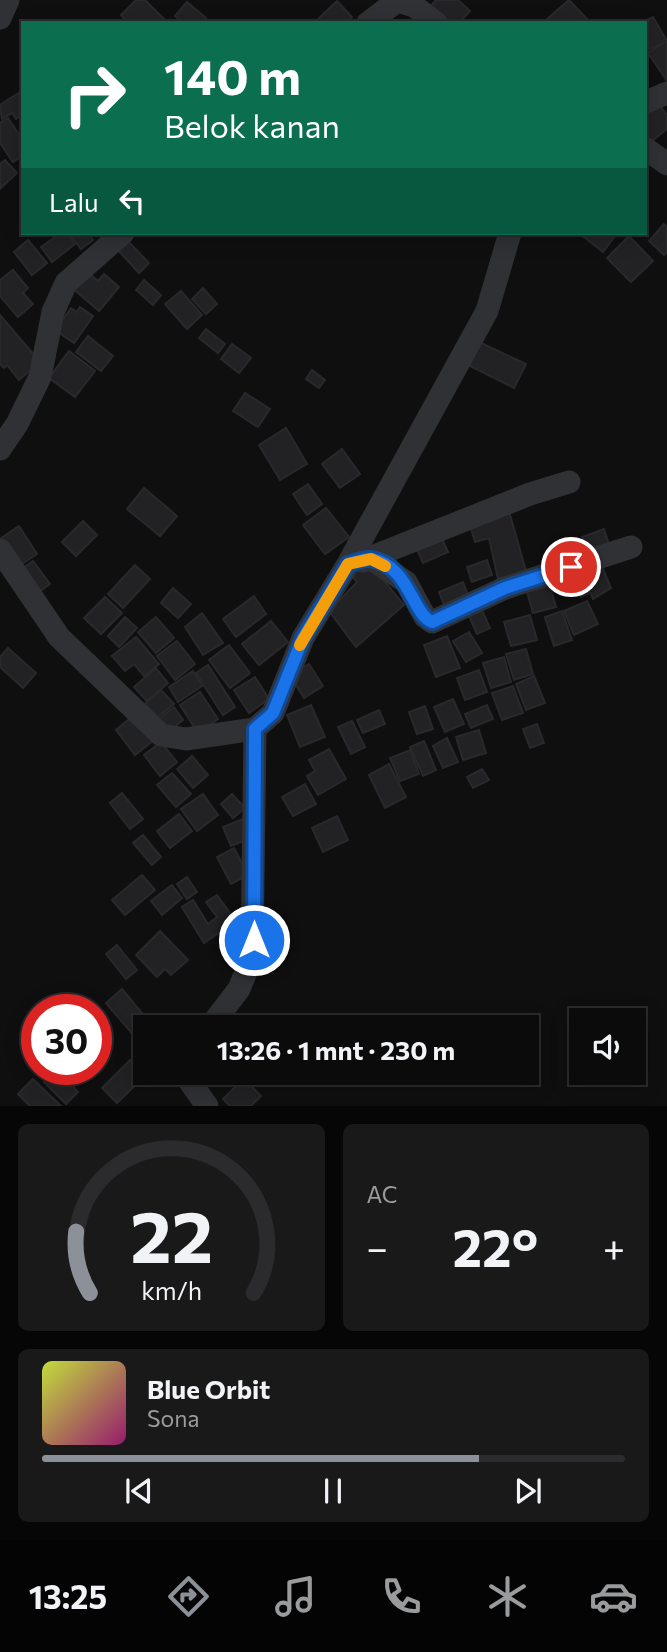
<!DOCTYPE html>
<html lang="id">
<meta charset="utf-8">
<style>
body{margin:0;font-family:Commissioner,sans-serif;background:#19191a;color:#f1f3f6;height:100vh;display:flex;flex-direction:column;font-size:26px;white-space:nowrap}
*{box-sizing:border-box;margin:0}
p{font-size:23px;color:#9a9b9d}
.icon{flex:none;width:38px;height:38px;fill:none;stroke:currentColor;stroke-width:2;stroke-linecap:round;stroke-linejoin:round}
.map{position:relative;height:1106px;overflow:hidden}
.panel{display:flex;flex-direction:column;gap:18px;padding:18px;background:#060607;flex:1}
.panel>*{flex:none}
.hud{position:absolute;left:21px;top:21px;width:626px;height:214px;border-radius:0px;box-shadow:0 4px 18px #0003,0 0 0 2px #2b2b2d;background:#0b6e4f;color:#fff;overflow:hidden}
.tools{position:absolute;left:569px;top:1008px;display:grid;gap:14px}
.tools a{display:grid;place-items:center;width:77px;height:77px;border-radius:0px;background:#0b0b0c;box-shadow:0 4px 18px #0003,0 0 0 2px #2b2b2d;font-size:35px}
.speed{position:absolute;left:21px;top:994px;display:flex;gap:14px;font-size:35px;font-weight:700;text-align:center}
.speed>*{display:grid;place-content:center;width:91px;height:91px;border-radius:50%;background:#0b0b0c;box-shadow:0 4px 18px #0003,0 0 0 2px #2b2b2d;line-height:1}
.speed .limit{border:10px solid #d22;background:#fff;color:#111}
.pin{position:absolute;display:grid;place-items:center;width:60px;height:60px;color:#fff;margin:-30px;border:4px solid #fff;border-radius:50%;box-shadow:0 2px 7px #0007}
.me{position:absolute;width:77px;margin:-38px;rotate:0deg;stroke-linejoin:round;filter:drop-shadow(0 0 5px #0008)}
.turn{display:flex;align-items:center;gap:24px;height:147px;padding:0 28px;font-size:32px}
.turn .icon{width:91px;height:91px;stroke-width:2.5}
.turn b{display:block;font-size:49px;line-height:60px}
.then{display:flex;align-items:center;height:66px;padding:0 28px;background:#0003;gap:14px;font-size:26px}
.big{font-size:52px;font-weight:700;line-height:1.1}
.panel .card{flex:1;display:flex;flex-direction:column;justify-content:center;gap:10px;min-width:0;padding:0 24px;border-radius:10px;background:#19191a}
.panel .dial{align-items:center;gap:0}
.dial svg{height:182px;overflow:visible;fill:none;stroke:#2b2b2d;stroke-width:7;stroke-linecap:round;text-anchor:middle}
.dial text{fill:#f1f3f6;stroke:none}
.song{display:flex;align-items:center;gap:21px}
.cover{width:84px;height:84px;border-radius:10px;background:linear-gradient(135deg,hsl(70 70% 55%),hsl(320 70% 35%))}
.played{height:7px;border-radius:4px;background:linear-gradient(90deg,#8c9099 75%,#2b2b2d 75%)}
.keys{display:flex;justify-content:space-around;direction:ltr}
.heat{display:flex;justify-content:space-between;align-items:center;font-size:38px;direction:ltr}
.panel .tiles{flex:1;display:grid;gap:18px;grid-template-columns:1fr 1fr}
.card:last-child{grid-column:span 2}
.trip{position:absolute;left:133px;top:1015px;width:406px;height:70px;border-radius:0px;background:#0b0b0c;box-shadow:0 4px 18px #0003,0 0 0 2px #2b2b2d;font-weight:700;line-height:70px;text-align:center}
.menu{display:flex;height:112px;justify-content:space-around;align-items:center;background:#040405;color:#9a9b9d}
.menu .icon{width:49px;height:49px}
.menu .selected{color:#8c9099}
.menu b{font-size:32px;color:#f1f3f6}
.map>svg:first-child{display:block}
.building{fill:#222224;stroke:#29292c;stroke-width:2}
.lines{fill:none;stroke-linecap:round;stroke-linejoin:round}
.minor{stroke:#303135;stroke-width:23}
.route-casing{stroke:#114b97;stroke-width:18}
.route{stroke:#1a73e8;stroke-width:12}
.slow{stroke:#f59e0b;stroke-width:12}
</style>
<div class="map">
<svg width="667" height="1106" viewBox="0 0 667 1106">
<rect width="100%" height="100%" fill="#0f0f10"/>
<g class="building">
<path d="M 136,0 L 145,0 L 168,23 L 128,23 L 121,15 Z"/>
<path d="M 436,0 L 458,0 L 470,11 L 459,23 L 447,23 L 430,7 Z"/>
<path d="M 569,0 L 589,21 L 548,23 L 546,20 Z"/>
<path d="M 337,1 L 352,17 L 346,23 L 321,23 L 318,19 Z"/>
<path d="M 187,2 L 206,18 L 202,23 L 183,23 L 175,16 Z"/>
<path d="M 653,17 L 667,41 L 646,51 L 646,23 L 641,23 Z"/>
<path d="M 667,41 L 667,81 L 648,53 Z"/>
<path d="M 23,90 L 23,114 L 16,119 L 12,113 L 2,119 L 0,105 Z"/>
<path d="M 657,102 L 667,115 L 667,129 L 647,145 L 646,111 Z"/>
<path d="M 8,118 L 23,140 L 23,155 L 13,162 L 0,143 L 0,123 Z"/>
<path d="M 5,160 L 17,173 L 0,189 L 0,164 Z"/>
<path d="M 664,224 L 667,227 L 667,252 L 664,255 L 649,241 Z"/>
<path d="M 61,233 L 67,233 L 75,244 L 52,262 L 41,247 Z"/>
<path d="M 69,233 L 88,233 L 93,240 L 81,249 Z"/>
<path d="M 579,233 L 611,233 L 615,236 L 603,252 Z"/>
<path d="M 629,236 L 653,261 L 631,282 L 607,258 Z"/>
<path d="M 125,238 L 149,263 L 139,273 L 115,247 Z"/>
<path d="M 28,240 L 47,263 L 32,275 L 14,252 Z"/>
<path d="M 13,270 L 28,288 L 23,293 L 33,304 L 18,317 L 0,296 L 0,280 Z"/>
<path d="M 86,271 L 98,281 L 104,274 L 119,287 L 99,311 L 72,288 Z"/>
<path d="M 144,280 L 161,295 L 153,305 L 136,290 Z"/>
<path d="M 203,288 L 217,304 L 206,314 L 192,299 Z"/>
<path d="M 181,291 L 202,315 L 187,329 L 165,304 Z"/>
<path d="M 80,307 L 93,316 L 74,343 L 55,330 L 71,308 L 77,312 Z"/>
<path d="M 0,315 L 40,362 L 19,380 L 7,365 L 4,368 L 0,364 Z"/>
<path d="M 206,329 L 225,344 L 218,353 L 199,338 Z"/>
<path d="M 88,336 L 113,356 L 101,371 L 76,352 Z"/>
<path d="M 479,342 L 526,364 L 514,388 L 468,365 Z"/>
<path d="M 232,344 L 251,358 L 239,373 L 221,359 Z"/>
<path d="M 69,351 L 95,371 L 75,397 L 49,378 Z"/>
<path d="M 312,370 L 325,380 L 319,388 L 306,379 Z"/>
<path d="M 245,393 L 270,409 L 258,427 L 233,411 Z"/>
<path d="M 286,428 L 307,464 L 280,480 L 259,445 Z"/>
<path d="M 342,449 L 360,474 L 340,488 L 322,464 Z"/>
<path d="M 308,484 L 322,504 L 307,515 L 293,494 Z"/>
<path d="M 144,488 L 177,516 L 160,536 L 127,509 Z"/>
<path d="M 326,508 L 349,537 L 325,554 L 303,525 Z"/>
<path d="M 509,511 L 526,571 L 498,579 L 489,538 L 475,542 L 469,522 Z"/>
<path d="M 83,521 L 97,535 L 76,556 L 62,542 Z"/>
<path d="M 19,526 L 37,554 L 17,567 L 0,539 Z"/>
<path d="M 604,529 L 610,548 L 589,556 L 582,537 Z"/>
<path d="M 440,534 L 448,552 L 423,563 L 415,545 Z"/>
<path d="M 487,560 L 492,575 L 472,582 L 467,567 Z"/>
<path d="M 33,561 L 50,584 L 36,594 L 19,571 Z"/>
<path d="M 135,565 L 150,579 L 123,608 L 108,594 Z"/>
<path d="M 371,565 L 404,605 L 356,647 L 329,611 L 357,582 L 349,573 Z"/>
<path d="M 602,566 L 611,588 L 593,599 L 583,572 Z"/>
<path d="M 580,573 L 590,593 L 581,597 L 571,577 Z"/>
<path d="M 463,582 L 470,601 L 446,610 L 439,592 Z"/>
<path d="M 550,586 L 556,607 L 533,613 L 527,592 Z"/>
<path d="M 173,588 L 191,604 L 178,618 L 161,603 Z"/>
<path d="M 254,596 L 266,614 L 236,637 L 223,619 Z"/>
<path d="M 105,597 L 122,613 L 101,634 L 84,618 Z"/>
<path d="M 587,601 L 598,624 L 574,635 L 564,611 Z"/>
<path d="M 480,606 L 490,628 L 477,634 L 467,612 Z"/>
<path d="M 562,611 L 572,640 L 554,646 L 545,617 Z"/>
<path d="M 202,613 L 223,643 L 203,655 L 185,627 Z"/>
<path d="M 530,615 L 537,640 L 511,646 L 504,622 Z"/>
<path d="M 125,617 L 137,628 L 119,647 L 108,636 Z"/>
<path d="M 156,617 L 174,638 L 156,653 L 138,632 Z"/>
<path d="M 271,621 L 288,642 L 259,665 L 242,644 Z"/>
<path d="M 469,632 L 482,653 L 466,662 L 453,641 Z"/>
<path d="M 447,636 L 460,668 L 436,677 L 424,645 Z"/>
<path d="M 136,637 L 159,664 L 144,676 L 134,664 L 125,671 L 112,656 Z"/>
<path d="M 177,641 L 195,664 L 175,680 L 157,656 Z"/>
<path d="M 229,645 L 250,673 L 230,688 L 209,660 Z"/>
<path d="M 8,648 L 36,673 L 23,688 L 0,667 L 0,657 Z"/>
<path d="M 526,649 L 533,674 L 514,680 L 506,654 Z"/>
<path d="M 504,657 L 511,682 L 491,688 L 483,663 Z"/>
<path d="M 309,664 L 323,686 L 304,698 L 290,675 Z"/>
<path d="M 208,665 L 235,707 L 223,715 L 196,673 Z"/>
<path d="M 156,668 L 168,683 L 147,701 L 134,687 Z"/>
<path d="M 479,670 L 487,692 L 465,700 L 457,678 Z"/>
<path d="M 193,671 L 202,686 L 178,702 L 169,687 Z"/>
<path d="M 534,676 L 545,703 L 526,710 L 516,684 Z"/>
<path d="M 255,677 L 269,699 L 249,713 L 234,690 Z"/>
<path d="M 513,686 L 523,713 L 502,720 L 492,693 Z"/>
<path d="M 161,690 L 174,704 L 154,720 L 142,706 Z"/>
<path d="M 200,692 L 218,719 L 198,733 L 180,705 Z"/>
<path d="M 453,699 L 464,724 L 445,732 L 434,707 Z"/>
<path d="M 311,705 L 325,737 L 300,747 L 287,715 Z"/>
<path d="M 487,705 L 493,719 L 471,728 L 465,714 Z"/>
<path d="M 425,706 L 433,729 L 417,734 L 409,712 Z"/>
<path d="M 174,707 L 183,720 L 164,735 L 155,722 Z"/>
<path d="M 379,710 L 385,724 L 363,733 L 357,720 Z"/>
<path d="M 134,715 L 154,740 L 135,755 L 116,730 Z"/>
<path d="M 352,721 L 365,747 L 351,754 L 338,727 Z"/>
<path d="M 537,724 L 544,743 L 530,748 L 523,729 Z"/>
<path d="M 479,730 L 486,753 L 463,760 L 456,737 Z"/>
<path d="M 447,738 L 458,762 L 443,768 L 433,746 Z"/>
<path d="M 424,741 L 436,770 L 423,776 L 410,747 Z"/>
<path d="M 161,742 L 177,762 L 160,776 L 144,755 Z"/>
<path d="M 329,749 L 346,779 L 318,795 L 307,776 L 315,771 L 309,760 Z"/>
<path d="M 410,750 L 419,774 L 400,781 L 390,758 Z"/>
<path d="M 192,756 L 208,775 L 193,788 L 177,769 Z"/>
<path d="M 389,764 L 406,797 L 385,808 L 369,775 Z"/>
<path d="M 482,769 L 489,780 L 473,788 L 467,777 Z"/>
<path d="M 172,773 L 191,794 L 176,807 L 157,785 Z"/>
<path d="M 305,784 L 316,804 L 293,816 L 282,797 Z"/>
<path d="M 122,793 L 143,819 L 130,829 L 110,803 Z"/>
<path d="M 203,794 L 218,815 L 197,831 L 181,809 Z"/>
<path d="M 232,794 L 245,808 L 233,818 L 221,804 Z"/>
<path d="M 179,814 L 192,831 L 170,848 L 157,831 Z"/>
<path d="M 337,816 L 348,840 L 323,852 L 312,828 Z"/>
<path d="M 243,819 L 251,838 L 231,846 L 223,827 Z"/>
<path d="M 143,835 L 161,857 L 152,865 L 133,843 Z"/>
<path d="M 234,848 L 248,875 L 231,884 L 217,857 Z"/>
<path d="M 142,875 L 155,890 L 125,915 L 112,900 Z"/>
<path d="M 187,877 L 197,892 L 187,899 L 177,884 Z"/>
<path d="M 172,885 L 182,898 L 162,915 L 151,901 Z"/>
<path d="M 217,895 L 236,921 L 204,943 L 182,907 L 193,900 L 208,924 L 217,917 L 206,902 Z"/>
<path d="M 160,931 L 188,960 L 171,975 L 165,969 L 157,977 L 136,955 Z"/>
<path d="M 117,945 L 137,970 L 126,979 L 106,954 Z"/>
<path d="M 122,989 L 146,1018 L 138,1025 L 142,1031 L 135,1037 L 106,1003 Z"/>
<path d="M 130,1060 L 145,1076 L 117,1103 L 102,1088 Z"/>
<path d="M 57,1069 L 78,1092 L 66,1104 L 44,1082 Z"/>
<path d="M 244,1078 L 261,1096 L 251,1106 L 230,1106 L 223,1099 Z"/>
<path d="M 33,1079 L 61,1106 L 30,1106 L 18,1094 Z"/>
</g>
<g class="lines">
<g class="minor">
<path d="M 0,18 L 8,0"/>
<path d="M 368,23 L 397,1 L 414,6 L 436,23"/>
<path d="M 646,102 L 667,93"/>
<path d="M 646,149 L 667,164"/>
<path d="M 0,449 L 17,424 L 40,377 L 53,312 L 66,283 L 123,233"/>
<path d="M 0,550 L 59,637 L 161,735 L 186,739 L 255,729 L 273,713 L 303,638 L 348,564 L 487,311 L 510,233"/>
<path d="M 371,559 L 406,582 L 425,617 L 432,622 L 505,588 L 631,547"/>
<path d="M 362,561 L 530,494 L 569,482"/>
<path d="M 210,1027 L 239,989 L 252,957 L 255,729"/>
<path d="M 184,1073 L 207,1106"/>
</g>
</g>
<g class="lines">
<defs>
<path id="route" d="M 254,940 L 255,729 L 273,713 L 303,638 L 348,564 C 355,562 365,558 371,559 C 409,565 412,614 432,622 L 505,588 L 571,567"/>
</defs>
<use href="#route" class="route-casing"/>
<use href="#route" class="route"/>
<path class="slow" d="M 300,645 L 348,564 L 371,559 L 385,566"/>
</g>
</svg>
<div class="tools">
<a><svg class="icon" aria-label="sound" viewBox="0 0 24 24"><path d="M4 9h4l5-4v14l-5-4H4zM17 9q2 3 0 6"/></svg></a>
</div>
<div class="speed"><div class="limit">30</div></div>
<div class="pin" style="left:571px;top:567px;background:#d93025"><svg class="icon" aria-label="arrive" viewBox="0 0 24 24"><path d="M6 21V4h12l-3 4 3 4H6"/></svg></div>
<svg class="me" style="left:254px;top:940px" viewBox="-20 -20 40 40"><circle r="17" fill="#1a73e8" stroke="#fff" stroke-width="3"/><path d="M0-11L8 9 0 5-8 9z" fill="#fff"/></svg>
<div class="trip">13:26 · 1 mnt · 230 m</div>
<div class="hud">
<div class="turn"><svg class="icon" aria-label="right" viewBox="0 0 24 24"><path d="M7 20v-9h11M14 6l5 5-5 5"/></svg><div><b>140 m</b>Belok kanan</div></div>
<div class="then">Lalu<svg class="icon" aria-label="left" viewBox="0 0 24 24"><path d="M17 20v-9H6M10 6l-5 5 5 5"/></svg></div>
</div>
</div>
<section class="panel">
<div class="tiles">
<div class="card dial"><svg viewBox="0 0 100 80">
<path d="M14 69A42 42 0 1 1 86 69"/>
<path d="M14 69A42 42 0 0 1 8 42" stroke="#8c9099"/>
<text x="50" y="56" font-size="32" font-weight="700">22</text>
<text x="50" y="72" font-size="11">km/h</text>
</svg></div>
<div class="card"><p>AC</p>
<div class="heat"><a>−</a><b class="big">22°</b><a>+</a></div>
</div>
<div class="card">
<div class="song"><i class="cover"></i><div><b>Blue Orbit</b><p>Sona</p></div></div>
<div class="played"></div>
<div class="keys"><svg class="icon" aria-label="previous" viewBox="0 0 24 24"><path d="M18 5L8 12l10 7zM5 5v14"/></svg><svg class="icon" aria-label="pause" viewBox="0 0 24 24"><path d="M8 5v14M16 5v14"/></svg><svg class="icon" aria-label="next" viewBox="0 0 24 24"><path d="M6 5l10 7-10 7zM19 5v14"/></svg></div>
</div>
</div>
</section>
<nav class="menu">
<b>13:25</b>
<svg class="icon selected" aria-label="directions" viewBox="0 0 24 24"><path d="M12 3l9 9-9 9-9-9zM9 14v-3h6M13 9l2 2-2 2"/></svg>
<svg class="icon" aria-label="music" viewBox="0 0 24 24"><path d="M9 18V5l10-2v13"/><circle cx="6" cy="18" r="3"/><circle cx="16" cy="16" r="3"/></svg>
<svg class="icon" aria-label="phone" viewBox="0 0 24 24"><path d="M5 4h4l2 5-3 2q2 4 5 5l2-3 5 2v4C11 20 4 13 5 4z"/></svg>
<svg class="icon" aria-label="climate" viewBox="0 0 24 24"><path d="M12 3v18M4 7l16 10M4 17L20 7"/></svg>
<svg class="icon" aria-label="car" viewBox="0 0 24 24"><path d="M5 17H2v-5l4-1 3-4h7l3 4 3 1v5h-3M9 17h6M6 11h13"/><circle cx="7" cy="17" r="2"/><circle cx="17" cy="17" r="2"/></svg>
</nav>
